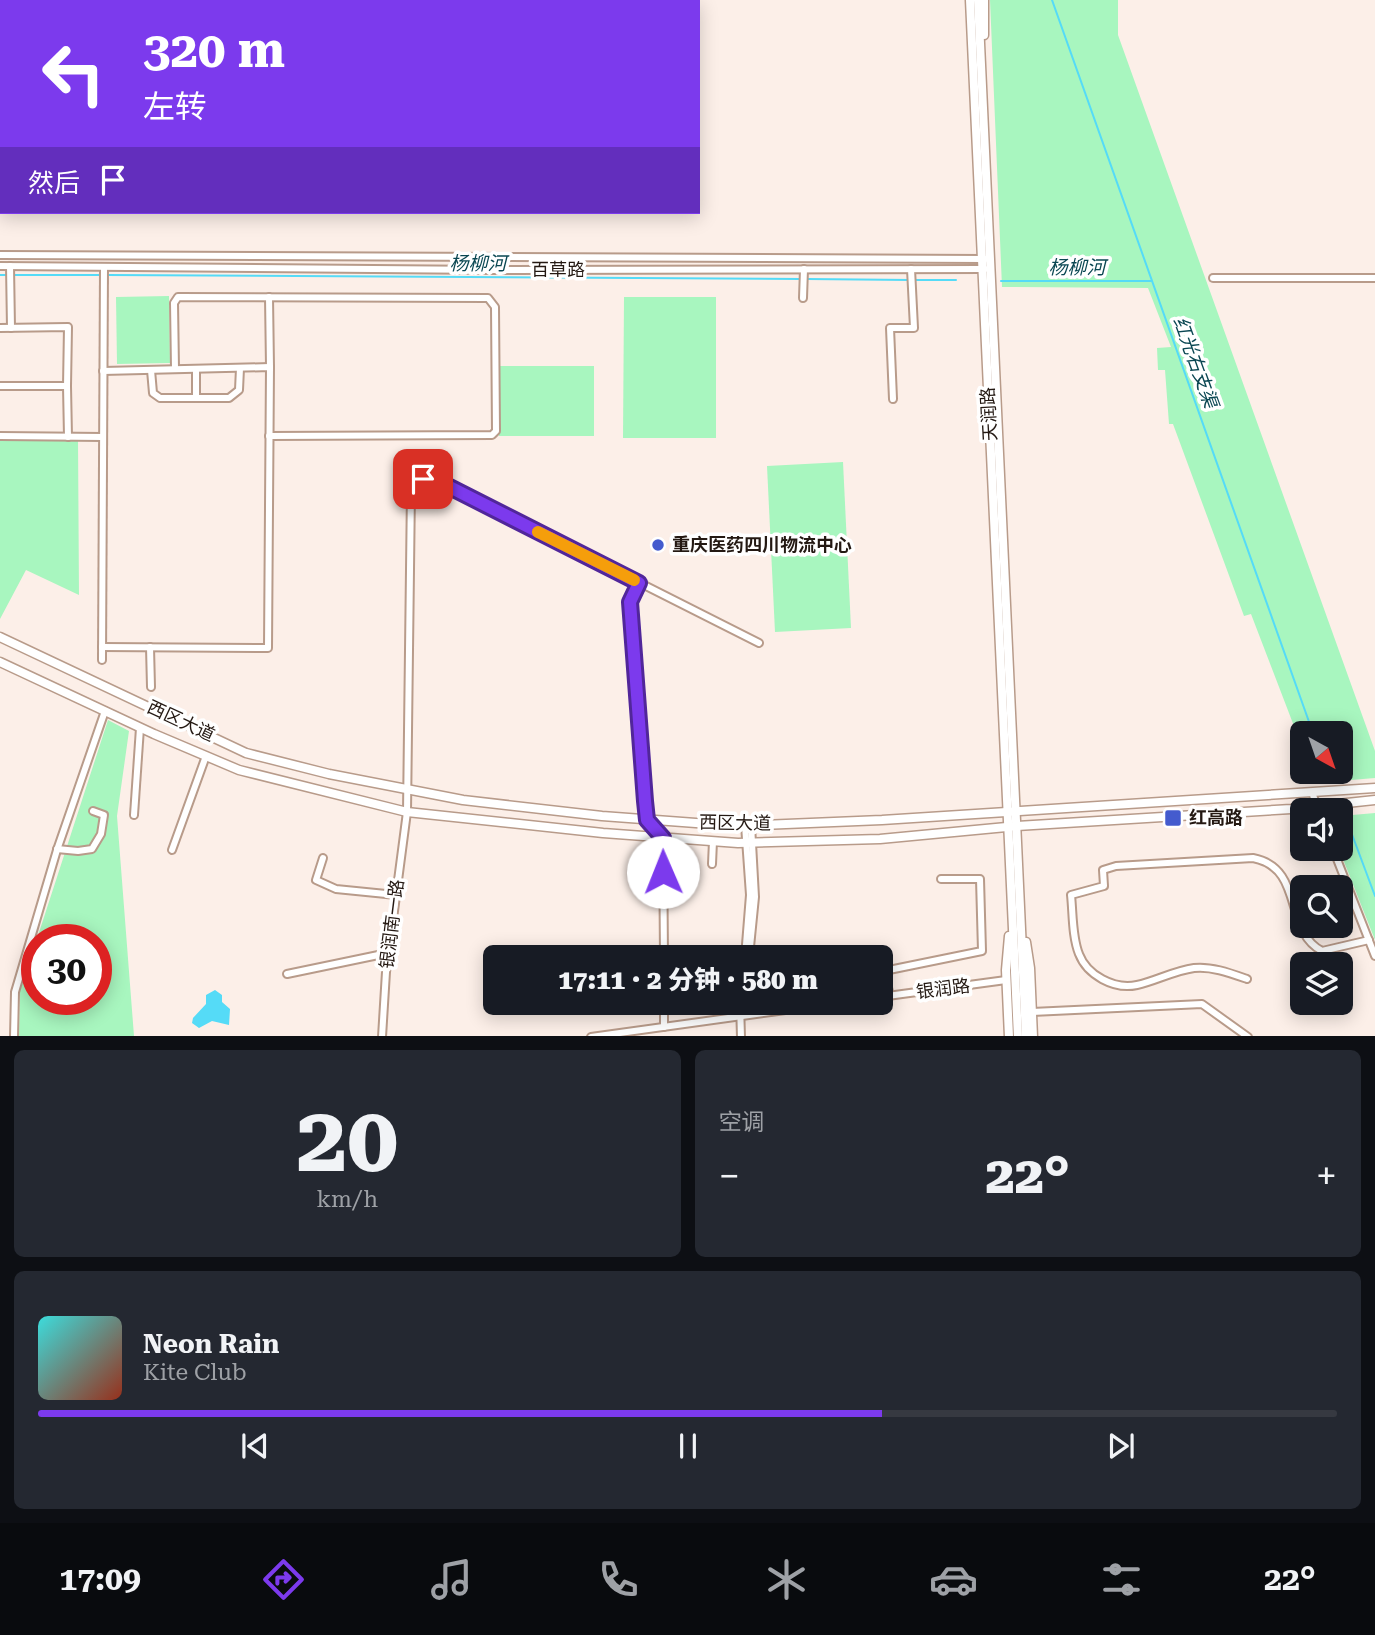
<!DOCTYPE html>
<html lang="zh">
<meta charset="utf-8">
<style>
body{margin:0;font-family:"Roboto Serif","Noto Sans SC",serif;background:#242831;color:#f1f3f6;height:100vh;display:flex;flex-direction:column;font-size:26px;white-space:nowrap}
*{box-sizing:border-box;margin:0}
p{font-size:23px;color:#9ea1a6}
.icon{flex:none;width:38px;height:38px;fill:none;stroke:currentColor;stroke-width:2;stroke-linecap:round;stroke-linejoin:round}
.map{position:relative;height:1036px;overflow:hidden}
.panel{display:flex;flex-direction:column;gap:14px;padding:14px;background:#0d0f14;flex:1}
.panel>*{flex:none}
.top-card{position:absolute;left:0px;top:0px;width:700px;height:214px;box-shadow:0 4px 18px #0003;background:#7c3aed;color:#fff;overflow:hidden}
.needle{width:46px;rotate:140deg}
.tools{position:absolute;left:1290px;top:721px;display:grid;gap:14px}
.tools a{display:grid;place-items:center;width:63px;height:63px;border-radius:10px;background:#171b24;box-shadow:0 4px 18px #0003;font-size:35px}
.speed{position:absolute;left:21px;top:924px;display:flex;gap:14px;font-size:35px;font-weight:700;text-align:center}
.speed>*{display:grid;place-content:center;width:91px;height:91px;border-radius:50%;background:#171b24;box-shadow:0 4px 18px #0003;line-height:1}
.speed .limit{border:10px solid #d22;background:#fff;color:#111}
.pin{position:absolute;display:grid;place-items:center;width:60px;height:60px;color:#fff;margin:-30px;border-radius:14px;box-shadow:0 4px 10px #0006}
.me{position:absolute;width:77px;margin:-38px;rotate:359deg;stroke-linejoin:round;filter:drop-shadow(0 0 5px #0008)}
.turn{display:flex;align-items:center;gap:24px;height:147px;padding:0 28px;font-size:32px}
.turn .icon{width:91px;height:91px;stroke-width:2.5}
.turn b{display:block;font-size:49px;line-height:60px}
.then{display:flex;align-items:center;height:66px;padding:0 28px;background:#0003;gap:14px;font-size:26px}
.big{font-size:52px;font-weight:800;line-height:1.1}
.panel .card{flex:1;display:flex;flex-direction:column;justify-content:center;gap:10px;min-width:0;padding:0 24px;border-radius:10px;background:#242831}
.panel .dial{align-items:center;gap:0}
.dial b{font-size:91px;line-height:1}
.song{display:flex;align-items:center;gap:21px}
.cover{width:84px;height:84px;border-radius:10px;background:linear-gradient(135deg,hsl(180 70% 55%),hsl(10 70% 35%))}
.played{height:7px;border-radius:4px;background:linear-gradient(90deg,#7c3aed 65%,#363941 65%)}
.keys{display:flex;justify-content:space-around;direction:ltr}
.heat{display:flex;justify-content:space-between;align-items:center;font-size:38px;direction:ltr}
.panel .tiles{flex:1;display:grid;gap:14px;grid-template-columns:1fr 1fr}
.card:last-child{grid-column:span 2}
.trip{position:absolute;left:483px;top:945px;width:410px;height:70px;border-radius:10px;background:#171b24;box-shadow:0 4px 18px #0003;font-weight:800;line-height:70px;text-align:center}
.dock{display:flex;height:112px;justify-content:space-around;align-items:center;background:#090b0e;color:#9ea1a6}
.dock .icon{width:49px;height:49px}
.dock .active{color:#7c3aed}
.dock b{font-size:32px;color:#f1f3f6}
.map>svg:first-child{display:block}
.green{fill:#a8f6bf;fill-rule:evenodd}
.water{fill:#55dbf7}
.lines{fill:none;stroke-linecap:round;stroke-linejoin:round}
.stream{stroke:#55dbf7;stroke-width:2}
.minor-casing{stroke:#b89b8a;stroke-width:10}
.major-casing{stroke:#b89b8a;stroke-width:11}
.minor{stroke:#fff;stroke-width:6}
.major{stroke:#fff;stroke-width:8}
.route-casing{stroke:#51269a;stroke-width:18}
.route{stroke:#7c3aed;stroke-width:12}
.slow{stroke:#f59e0b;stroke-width:12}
.poi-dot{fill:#445bce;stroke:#fff;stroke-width:2.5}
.labels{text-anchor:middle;stroke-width:7;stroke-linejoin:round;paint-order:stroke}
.street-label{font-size:18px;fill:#241913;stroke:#fff}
.poi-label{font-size:18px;font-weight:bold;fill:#241913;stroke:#fff;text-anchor:start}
.water-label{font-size:19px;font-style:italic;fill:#0a4752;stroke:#fff}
</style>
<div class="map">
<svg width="1375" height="1037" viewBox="0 0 1375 1037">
<rect width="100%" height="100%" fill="#fcefe8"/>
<g class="green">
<path d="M 990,0 L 1118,0 L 1118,35 L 1375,751 L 1375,778 L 1315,783 L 1311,772 L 1340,772 L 1340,733 L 1302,733 L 1302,747 L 1251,614 L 1244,616 L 1173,424 L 1169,424 L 1165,370 L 1158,370 L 1157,348 L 1171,347 L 1148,288 L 1002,287 Z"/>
<path d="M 169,296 L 170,363 L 117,364 L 116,297 Z"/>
<path d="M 624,297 L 716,297 L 716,438 L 623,438 Z"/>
<path d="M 500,366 L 594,366 L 594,436 L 499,436 Z"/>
<path d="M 0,439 L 78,439 L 79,595 L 26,570 L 0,619 Z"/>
<path d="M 843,462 L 851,628 L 775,632 L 767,466 Z"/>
<path d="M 108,720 L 129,731 L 117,816 L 134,1036 L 19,1037 L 20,991 ZM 37,940 L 96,940 L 96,999 L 37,999 Z"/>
<path d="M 1375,813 L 1375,940 L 1339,849 L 1341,816 Z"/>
</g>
<path class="water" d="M 215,990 L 222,995 L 222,1002 L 230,1009 L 229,1025 L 212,1021 L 199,1028 L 192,1023 L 193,1018 L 206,1004 L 206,995 Z"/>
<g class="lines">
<g class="stream">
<path d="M 1052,0 L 1313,733"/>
<path d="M 0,275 L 7,275"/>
<path d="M 12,275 L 101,275"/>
<path d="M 107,275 L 801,279"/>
<path d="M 807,279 L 910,280"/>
<path d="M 915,280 L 956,280"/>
<path d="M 1001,281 L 1151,281"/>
<path d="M 1328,772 L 1332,783"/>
<path d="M 1344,813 L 1375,896"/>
</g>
<defs>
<g id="minor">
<path d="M 0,255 L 985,259"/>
<path d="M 0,266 L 493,270 L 985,269"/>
<path d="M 10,266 L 11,328"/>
<path d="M 1213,278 L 1375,278"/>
<path d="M 269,297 L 270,367"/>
<path d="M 803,298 L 804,269"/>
<path d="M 0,328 L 68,327 L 67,386"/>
<path d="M 175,369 L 174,303 L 178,297 L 488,298 L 495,307 L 496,431 L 492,435 L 269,436"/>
<path d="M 151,370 L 153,393 L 160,398 L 229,398 L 239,390 L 240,368"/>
<path d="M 0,386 L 67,386 L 68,437"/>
<path d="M 196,398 L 196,369"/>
<path d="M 893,399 L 890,328 L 914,328 L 911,269"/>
<path d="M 0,436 L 103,437"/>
<path d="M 639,583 L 630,602 L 647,820 L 663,838 L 664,957"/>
<path d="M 102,647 L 268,648 L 270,367 L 103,371"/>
<path d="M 150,647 L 151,687"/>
<path d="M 102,660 L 104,267"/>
<path d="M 1312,792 L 1318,810"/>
<path d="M 134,815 L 140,728"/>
<path d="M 57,849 L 78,851 L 92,849 L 101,834 L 104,815 L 93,811"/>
<path d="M 1333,849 L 1375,956"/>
<path d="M 172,850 L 206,756"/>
<path d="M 323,858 L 316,880 L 336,889 L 396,895"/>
<path d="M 712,864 L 713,841"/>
<path d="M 663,872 L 682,872"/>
<path d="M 745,957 L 750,895 L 745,825"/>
<path d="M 749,957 L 755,897 L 751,825"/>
<path d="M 287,974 L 388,953"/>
<path d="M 1247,979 C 1230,973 1211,966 1194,968 C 1173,971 1156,981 1137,985 C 1114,990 1087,975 1079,954 C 1072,937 1073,913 1071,895 L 1104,886 L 1103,870 L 1116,866 L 1253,858 C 1305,868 1283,931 1322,951 L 1369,940"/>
<path d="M 890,996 L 884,971 L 982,951 L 980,879 L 941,879"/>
<path d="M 880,997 L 1006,980"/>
<path d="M 664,1003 L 664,1027"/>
<path d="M 740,1003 L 741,1037"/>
<path d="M 1032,1012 L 1202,1004 L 1248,1037"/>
<path d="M 14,1037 L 15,992 L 57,850 L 105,711"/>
<path d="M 382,1037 L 386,972 L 407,812 L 411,489 L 423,479 L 430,477 L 759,643"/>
<path d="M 591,1037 L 836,1003"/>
</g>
<g id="major">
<path d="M 970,0 L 1018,1037"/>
<path d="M 978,0 L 1026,1037"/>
<path d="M 984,35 L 984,0"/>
<path d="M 0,637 L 246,753 L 329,774 L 463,800 L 602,816 L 736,826 L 882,820 L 1375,788"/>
<path d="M 0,662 L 154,734 L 239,770 L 407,812 L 603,833 L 738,843 L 880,839 L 1017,826 L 1291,809 L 1375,800"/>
<path d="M 1026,942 L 1030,968 L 1033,1037"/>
<path d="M 1009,1037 L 1006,970 L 1009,936"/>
</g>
</defs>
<use href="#minor" class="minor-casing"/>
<use href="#major" class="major-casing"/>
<use href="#minor" class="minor"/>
<use href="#major" class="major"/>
</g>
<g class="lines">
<defs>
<path id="route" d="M 423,479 L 430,477 L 639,583 L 630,602 L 645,801 L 647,820 L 663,838 L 663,872"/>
</defs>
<use href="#route" class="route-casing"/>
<use href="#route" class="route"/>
<path class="slow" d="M 538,532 L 634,580"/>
</g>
<g class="poi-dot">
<circle cx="658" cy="545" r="7"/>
<rect x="1164" y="809" width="18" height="18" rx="3.5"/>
</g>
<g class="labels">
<g class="street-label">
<text x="558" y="276">百草路</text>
<text transform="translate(989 414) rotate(-93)" y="6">天润路</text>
<text transform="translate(181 721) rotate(25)" y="6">西区大道</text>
<text transform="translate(735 823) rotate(1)" y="6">西区大道</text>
<text transform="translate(392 924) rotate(-83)" y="6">银润南一路</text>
<text transform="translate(943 989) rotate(-7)" y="6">银润路</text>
</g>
<g class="poi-label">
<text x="672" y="551">重庆医药四川物流中心</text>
<text x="1189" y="824">红高路</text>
</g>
<g class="water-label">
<text x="478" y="270">杨柳河</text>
<text x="1077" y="274">杨柳河</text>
<text transform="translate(1196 362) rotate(70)" y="7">红光右支渠</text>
</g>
</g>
</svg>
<div class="tools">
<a><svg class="needle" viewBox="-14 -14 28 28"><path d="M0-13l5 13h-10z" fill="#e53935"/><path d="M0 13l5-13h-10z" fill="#9ea1a6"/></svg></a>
<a><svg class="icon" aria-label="sound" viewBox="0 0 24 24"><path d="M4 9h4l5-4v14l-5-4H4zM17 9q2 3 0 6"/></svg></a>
<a><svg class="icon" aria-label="search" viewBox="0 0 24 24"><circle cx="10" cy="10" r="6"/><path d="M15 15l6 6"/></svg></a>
<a><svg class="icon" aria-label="layers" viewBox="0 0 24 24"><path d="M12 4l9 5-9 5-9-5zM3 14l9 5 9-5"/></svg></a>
</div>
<div class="speed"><div class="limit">30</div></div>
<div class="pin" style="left:423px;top:479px;background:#d93025"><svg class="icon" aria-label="arrive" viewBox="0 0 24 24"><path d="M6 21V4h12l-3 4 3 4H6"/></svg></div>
<svg class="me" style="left:663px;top:872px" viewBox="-20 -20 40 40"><circle r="19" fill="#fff"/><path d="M0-13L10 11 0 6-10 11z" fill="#7c3aed"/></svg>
<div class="trip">17:11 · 2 分钟 · 580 m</div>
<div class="top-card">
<div class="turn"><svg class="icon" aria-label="left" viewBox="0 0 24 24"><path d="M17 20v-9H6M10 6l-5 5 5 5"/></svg><div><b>320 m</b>左转</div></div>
<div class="then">然后<svg class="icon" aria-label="arrive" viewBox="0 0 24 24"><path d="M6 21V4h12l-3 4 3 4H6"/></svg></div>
</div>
</div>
<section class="panel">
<div class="tiles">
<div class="card dial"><b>20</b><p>km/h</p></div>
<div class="card"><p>空调</p>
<div class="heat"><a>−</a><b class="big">22°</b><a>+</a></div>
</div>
<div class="card">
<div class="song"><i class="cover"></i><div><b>Neon Rain</b><p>Kite Club</p></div></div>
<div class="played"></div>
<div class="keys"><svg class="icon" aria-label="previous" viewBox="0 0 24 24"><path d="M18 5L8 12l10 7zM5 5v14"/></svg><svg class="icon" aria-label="pause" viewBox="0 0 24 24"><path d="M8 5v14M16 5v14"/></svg><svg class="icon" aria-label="next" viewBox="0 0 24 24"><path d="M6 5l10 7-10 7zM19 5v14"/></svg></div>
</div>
</div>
</section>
<nav class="dock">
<b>17:09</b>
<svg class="icon active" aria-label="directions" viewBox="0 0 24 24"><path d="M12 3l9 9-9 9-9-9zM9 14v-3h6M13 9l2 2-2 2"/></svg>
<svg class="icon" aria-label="music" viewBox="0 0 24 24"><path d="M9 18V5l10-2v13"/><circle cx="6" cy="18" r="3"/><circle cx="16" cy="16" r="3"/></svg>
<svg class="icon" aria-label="phone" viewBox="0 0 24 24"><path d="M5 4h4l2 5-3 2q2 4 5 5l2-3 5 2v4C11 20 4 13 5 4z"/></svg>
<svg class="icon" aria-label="climate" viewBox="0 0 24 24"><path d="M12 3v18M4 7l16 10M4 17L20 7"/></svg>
<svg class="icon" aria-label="car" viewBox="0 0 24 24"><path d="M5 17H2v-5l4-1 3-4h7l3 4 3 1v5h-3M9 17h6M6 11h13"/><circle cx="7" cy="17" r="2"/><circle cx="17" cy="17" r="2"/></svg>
<svg class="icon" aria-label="filters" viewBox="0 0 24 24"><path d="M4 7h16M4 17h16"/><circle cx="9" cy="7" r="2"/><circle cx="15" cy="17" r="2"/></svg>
<b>22°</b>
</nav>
